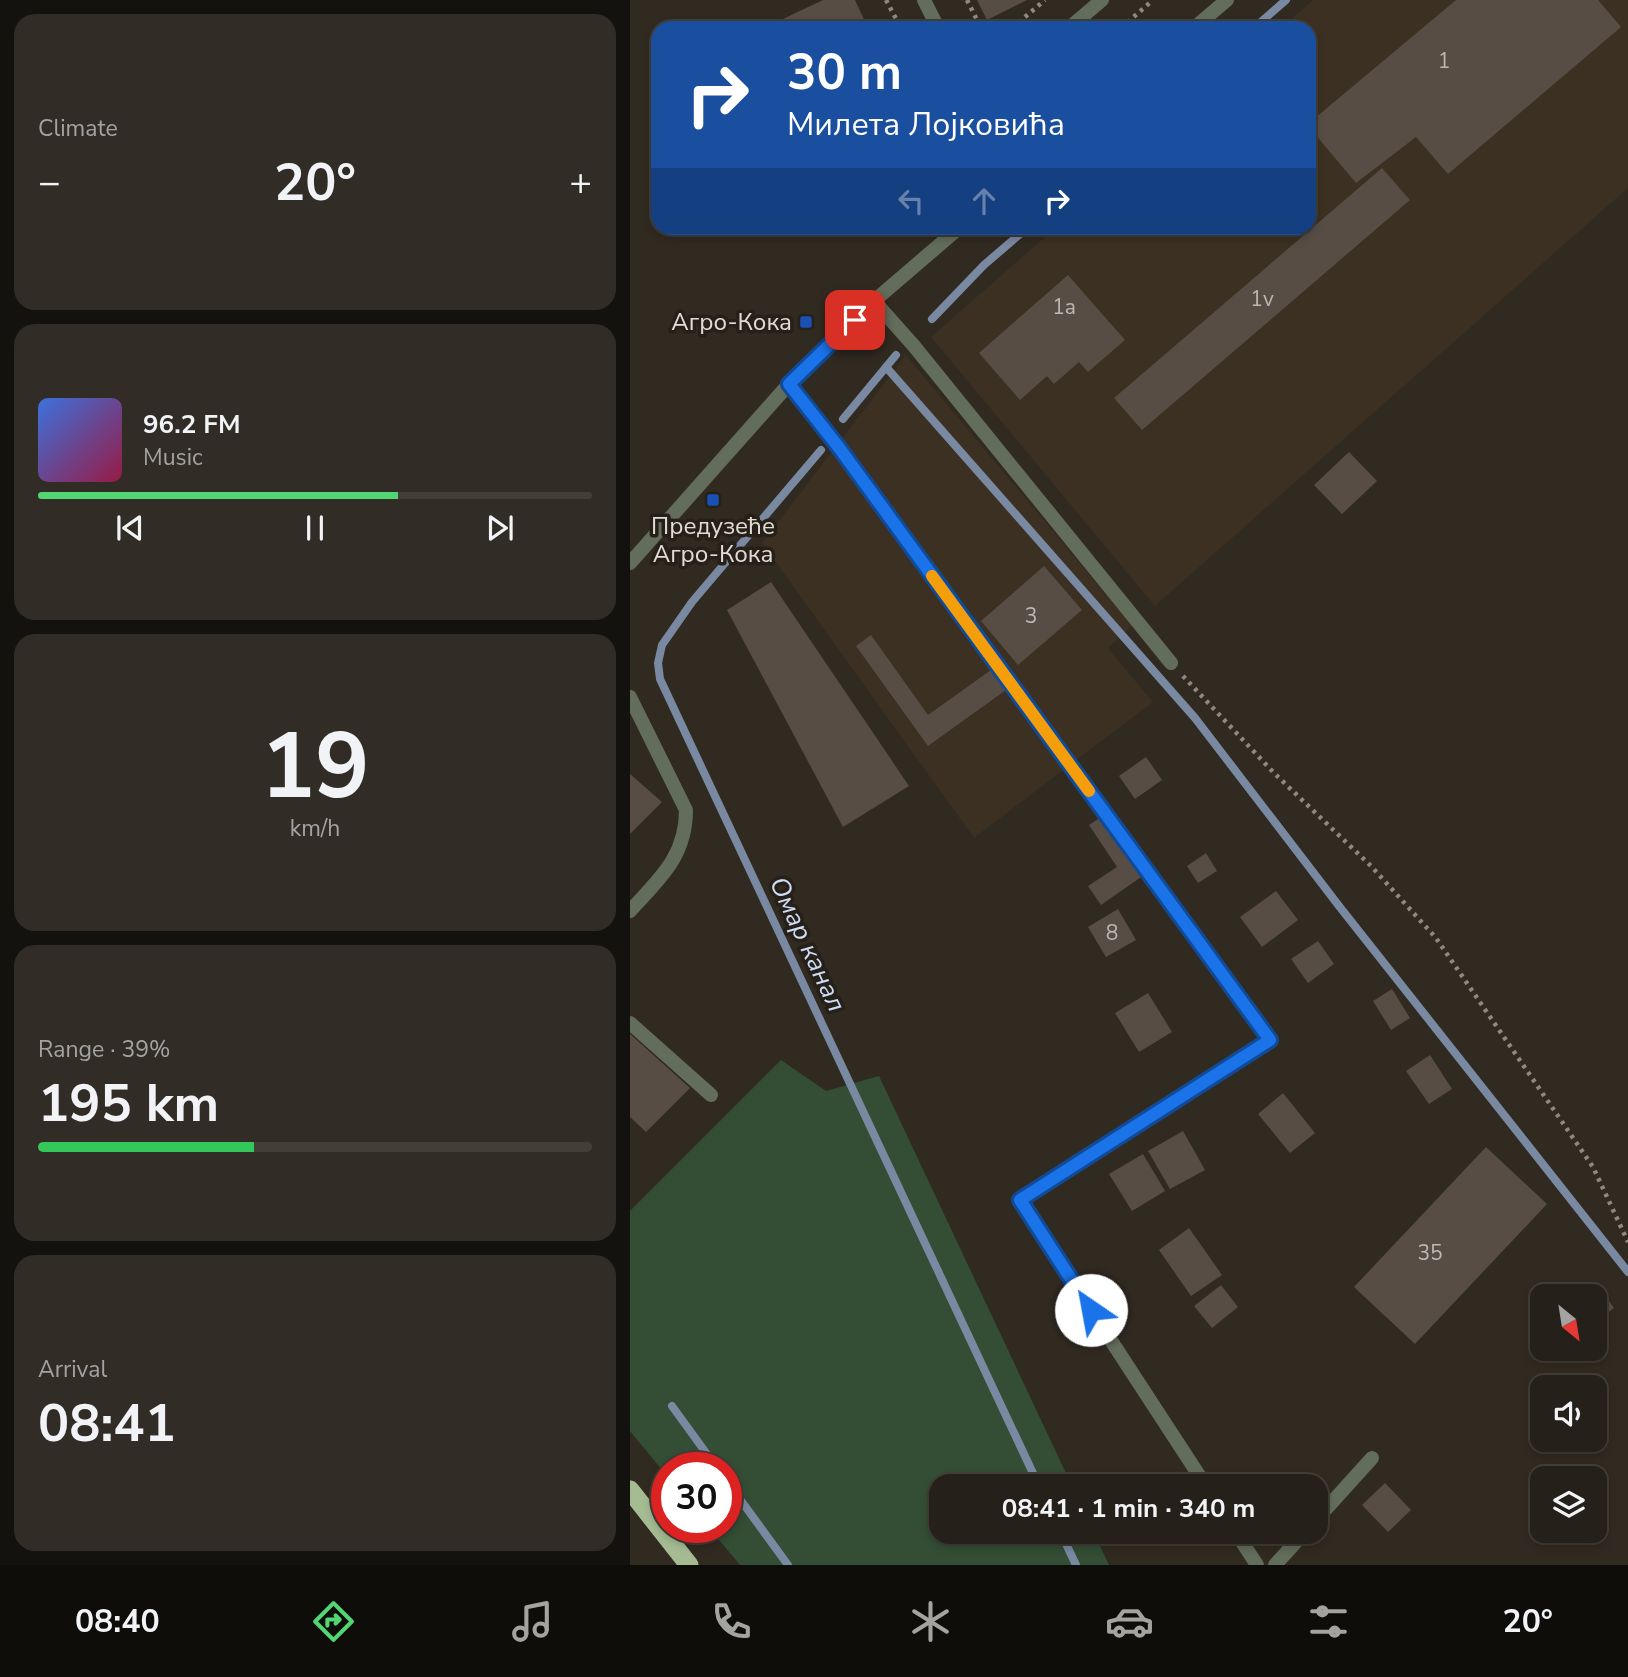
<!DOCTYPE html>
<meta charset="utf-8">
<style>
body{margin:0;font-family:"Nunito Sans",sans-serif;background:#312d26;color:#f1f3f6;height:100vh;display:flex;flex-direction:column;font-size:26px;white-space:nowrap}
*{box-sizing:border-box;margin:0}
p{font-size:23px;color:#a3a3a2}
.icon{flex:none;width:38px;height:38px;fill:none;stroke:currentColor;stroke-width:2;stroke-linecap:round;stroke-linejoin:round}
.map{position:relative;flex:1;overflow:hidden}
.panel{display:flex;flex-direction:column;gap:14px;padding:14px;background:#14120e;width:630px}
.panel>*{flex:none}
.banner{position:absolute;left:21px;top:21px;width:665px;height:214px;border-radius:21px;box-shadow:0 4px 10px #0003,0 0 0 2px #423e38;background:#1a4fa0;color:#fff;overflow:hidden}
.needle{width:46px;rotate:150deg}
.buttons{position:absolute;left:900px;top:1284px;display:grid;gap:14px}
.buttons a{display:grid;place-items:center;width:77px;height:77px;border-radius:14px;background:#252019;box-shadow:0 4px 10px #0003,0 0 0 2px #423e38;font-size:35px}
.speed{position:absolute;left:21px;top:1452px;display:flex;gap:14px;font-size:35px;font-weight:700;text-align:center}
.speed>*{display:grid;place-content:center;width:91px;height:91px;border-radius:50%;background:#252019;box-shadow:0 4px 10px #0003,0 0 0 2px #423e38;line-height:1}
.speed .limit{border:10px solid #d22;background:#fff;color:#111}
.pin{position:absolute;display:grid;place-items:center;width:60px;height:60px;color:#fff;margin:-30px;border-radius:14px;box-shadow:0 4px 10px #0006}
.me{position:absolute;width:77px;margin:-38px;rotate:327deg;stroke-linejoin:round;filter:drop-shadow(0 0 5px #0008)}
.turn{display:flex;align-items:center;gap:24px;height:147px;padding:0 21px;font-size:32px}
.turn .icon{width:91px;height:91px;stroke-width:2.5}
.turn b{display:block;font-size:49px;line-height:60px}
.lanes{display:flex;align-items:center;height:66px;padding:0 21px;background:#0003;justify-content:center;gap:35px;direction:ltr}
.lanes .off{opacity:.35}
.big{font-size:52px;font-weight:700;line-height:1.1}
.panel .card{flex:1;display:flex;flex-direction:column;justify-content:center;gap:10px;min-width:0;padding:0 24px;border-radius:21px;background:#312d26}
.panel .dial{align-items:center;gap:0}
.dial b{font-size:91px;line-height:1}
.song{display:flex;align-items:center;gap:21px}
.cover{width:84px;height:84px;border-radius:10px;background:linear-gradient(135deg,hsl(220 70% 55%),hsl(340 70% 35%))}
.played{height:7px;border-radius:4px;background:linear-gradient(90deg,#52d673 65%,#423e38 65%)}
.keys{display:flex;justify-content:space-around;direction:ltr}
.heat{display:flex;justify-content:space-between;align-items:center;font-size:38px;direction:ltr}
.charge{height:10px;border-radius:5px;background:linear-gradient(90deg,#34c759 39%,#423e38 0)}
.trip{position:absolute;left:299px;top:1474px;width:399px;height:70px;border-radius:21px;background:#252019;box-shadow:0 4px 10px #0003,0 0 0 2px #423e38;font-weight:700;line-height:70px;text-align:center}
.menu{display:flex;height:112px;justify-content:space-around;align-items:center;background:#0f0d0a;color:#a3a3a2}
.menu .icon{width:49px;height:49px}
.menu .selected{color:#52d673}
.menu b{font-size:32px;color:#f1f3f6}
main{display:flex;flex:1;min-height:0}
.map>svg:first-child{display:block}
.built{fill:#3b3021}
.green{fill:#334e35}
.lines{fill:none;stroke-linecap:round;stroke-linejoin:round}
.stream{stroke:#7a89a2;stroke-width:8}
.building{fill:#574d45}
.path{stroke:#8e8981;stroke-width:4.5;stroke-dasharray:3.5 5;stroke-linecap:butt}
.service{stroke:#636d5b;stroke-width:14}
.minor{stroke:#636d5b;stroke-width:14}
.tertiary{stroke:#636d5b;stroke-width:14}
.trunk{stroke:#a5bc93;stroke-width:19}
.route-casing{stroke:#114b97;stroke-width:18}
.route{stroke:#1a73e8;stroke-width:12}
.slow{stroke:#f59e0b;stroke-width:12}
.transit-dot{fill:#1a4fb4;stroke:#272018;stroke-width:2.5}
.labels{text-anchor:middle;stroke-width:7;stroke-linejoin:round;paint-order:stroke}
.number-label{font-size:21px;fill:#beb8b2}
.poi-label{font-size:24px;fill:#e0dcd6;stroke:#272018;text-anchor:end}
.water-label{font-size:26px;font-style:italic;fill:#cdddf6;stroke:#272018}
</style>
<main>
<section class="panel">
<div class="card"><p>Climate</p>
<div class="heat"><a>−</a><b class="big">20°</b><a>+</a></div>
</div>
<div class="card">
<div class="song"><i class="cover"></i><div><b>96.2 FM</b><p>Music</p></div></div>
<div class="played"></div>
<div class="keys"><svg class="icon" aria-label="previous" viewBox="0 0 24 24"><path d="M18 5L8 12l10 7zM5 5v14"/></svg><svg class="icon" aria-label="pause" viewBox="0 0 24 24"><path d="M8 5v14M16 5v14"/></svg><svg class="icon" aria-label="next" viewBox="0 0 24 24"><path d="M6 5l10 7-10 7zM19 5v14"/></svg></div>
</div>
<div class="card dial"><b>19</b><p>km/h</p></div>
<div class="card"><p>Range · 39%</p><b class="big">195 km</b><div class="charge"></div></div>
<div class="card"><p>Arrival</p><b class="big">08:41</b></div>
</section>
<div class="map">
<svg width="998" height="1565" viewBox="0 0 998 1565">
<rect width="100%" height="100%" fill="#312a21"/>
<g class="built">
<path d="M 683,0 L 998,0 L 998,188 L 525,606 L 301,337 L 425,228 L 679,228 L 679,28 L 651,28 Z"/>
<path d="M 276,355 L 502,626 L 478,648 L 523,702 L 344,838 L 132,543 Z"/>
</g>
<path class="green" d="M 151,1060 L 196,1091 L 249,1076 L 442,1486 L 312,1486 L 312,1531 L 463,1531 L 479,1565 L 110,1565 L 79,1528 L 96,1528 L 96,1468 L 37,1468 L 37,1476 L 0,1431 L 0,1211 Z"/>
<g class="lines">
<g class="stream">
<path d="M 624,28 L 656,0"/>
<path d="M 302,319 L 354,265 L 397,228"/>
<path d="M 256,367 L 565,718 L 709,906 L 998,1272"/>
<path d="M 213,419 L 266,355"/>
<path d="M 191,450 L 62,602 L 32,645 L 28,663 L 30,679 L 409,1486"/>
<path d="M 42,1406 L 87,1468"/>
<path d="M 96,1480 L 158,1565"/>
<path d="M 430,1531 L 446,1565"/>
</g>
</g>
<g class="building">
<path d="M 193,0 L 225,0 L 238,28 L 134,28 Z"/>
<path d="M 347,0 L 397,0 L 357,20 Z"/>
<path d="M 826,0 L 968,0 L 991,27 L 818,174 L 786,137 L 726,183 L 679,127 L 679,123 Z"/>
<path d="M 752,168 L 780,200 L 512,430 L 484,398 Z"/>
<path d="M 438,275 L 495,340 L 458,372 L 449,362 L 424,384 L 417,376 L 390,400 L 349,353 Z"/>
<path d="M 719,452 L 747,481 L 712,514 L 684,485 Z"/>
<path d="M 414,566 L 452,610 L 388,665 L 351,621 Z"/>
<path d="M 141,582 L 279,786 L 213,827 L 97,610 Z"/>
<path d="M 241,635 L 298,715 L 361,670 L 376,690 L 298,746 L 226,646 Z"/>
<path d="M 516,757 L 532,780 L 505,799 L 489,776 Z"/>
<path d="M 0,774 L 32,802 L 0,834 Z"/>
<path d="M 474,815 L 514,875 L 471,905 L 458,886 L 487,867 L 459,825 Z"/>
<path d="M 576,853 L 587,871 L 568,883 L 557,866 Z"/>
<path d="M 646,891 L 668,920 L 632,947 L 610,917 Z"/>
<path d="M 488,909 L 506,940 L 476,957 L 458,927 Z"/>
<path d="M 688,941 L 704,964 L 678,983 L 661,959 Z"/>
<path d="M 762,989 L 780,1018 L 761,1030 L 743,1001 Z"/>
<path d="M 518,993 L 542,1032 L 509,1052 L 485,1013 Z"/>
<path d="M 0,1034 L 60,1088 L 16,1132 L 0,1117 Z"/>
<path d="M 800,1055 L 822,1089 L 799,1104 L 776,1071 Z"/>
<path d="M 653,1093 L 685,1133 L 660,1153 L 628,1114 Z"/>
<path d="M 553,1131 L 575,1170 L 540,1189 L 518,1151 Z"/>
<path d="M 856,1147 L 917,1204 L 785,1344 L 724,1287 Z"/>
<path d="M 513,1154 L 535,1191 L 502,1211 L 479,1174 Z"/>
<path d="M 559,1228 L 592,1275 L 561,1296 L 529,1250 Z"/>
<path d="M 591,1285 L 608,1307 L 582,1328 L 564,1306 Z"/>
<path d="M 973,1293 L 984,1308 L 967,1321 L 964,1318 L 964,1300 Z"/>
<path d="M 755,1483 L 781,1510 L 758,1532 L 732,1505 Z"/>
</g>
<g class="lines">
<g class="path">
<path d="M 256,0 L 271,28"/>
<path d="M 337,0 L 351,28"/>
<path d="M 382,28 L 415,0"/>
<path d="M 491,28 L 523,0"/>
<path d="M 553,676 L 644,773 L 741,866 L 806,938 L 963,1167 L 998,1242"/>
</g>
<g class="service">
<path d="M 439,28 L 472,0"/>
<path d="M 244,301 L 284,346 L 541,663"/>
<path d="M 0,697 L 56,810 C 56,857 29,879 0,911"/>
<path d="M 0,1023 L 81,1095"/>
</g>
<g class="minor">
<path d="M 294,0 L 308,28"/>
<path d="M 159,384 L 210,449 L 640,1040 L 390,1201 L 576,1486"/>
<path d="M 686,1520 L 742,1458"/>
<path d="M 605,1531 L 627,1565"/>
<path d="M 645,1565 L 676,1531"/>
</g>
<g class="tertiary">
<path d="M 564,28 L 597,0"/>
<path d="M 0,563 L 159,384 L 244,301 L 329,228"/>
</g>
<path class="trunk" d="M 0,1490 L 59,1565"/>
</g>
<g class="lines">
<defs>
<path id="route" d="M 225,320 L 159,384 L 210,449 L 640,1040 L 390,1200 L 461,1310"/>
</defs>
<use href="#route" class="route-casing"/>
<use href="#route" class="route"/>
<path class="slow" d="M 302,576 L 459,791"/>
</g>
<g class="transit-dot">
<rect x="169" y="315" width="14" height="14" rx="3.5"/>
<rect x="76" y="493" width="14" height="14" rx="3.5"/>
</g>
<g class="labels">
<g class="number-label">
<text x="814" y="68">1</text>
<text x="632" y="306">1v</text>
<text x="434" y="314">1a</text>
<text x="401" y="623">3</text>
<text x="482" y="940">8</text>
<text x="800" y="1260">35</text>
</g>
<g class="poi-label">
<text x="162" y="330">Агро-Кока</text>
<text x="83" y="534" text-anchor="middle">Предузеће<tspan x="83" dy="28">Агро-Кока</tspan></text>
</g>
<g class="water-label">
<text transform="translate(178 944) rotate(65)" y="9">Омар канал</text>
</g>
</g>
</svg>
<div class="buttons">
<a><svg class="needle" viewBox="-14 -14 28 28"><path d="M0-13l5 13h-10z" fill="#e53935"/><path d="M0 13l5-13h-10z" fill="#a3a3a2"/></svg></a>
<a><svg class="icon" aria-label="sound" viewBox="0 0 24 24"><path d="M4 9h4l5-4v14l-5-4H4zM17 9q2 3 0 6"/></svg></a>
<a><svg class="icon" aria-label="layers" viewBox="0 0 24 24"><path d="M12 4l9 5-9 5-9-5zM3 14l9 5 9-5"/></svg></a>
</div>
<div class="speed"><div class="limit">30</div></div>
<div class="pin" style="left:225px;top:320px;background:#d93025"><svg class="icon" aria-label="arrive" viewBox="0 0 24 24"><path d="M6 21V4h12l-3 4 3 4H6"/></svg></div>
<svg class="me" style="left:461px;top:1310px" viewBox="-20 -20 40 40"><circle r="19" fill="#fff"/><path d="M0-13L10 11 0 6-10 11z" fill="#1a73e8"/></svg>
<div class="trip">08:41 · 1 min · 340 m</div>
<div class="banner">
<div class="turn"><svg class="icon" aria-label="right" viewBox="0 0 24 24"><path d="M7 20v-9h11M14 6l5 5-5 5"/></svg><div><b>30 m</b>Милета Лојковића</div></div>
<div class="lanes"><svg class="icon off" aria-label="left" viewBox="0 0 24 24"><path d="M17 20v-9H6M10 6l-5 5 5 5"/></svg><svg class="icon off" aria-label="ahead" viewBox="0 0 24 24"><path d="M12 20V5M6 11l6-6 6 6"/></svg><svg class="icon" aria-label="right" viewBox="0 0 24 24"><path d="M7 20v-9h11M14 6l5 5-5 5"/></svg></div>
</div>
</div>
</main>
<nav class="menu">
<b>08:40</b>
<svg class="icon selected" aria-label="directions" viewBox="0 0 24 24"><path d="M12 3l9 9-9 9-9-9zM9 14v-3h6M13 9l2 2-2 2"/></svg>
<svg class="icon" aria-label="music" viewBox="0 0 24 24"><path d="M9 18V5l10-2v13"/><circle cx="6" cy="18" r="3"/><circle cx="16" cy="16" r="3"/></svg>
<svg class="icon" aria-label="phone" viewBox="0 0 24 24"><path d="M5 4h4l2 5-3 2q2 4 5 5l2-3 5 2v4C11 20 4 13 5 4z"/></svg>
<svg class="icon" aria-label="climate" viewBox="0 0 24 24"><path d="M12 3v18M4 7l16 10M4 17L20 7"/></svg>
<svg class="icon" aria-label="car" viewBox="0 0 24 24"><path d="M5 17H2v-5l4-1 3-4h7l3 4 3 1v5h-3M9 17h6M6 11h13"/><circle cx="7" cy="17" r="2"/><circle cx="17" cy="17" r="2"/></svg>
<svg class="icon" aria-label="filters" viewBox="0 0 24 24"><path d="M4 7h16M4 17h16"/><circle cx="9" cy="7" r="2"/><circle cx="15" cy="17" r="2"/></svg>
<b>20°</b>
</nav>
